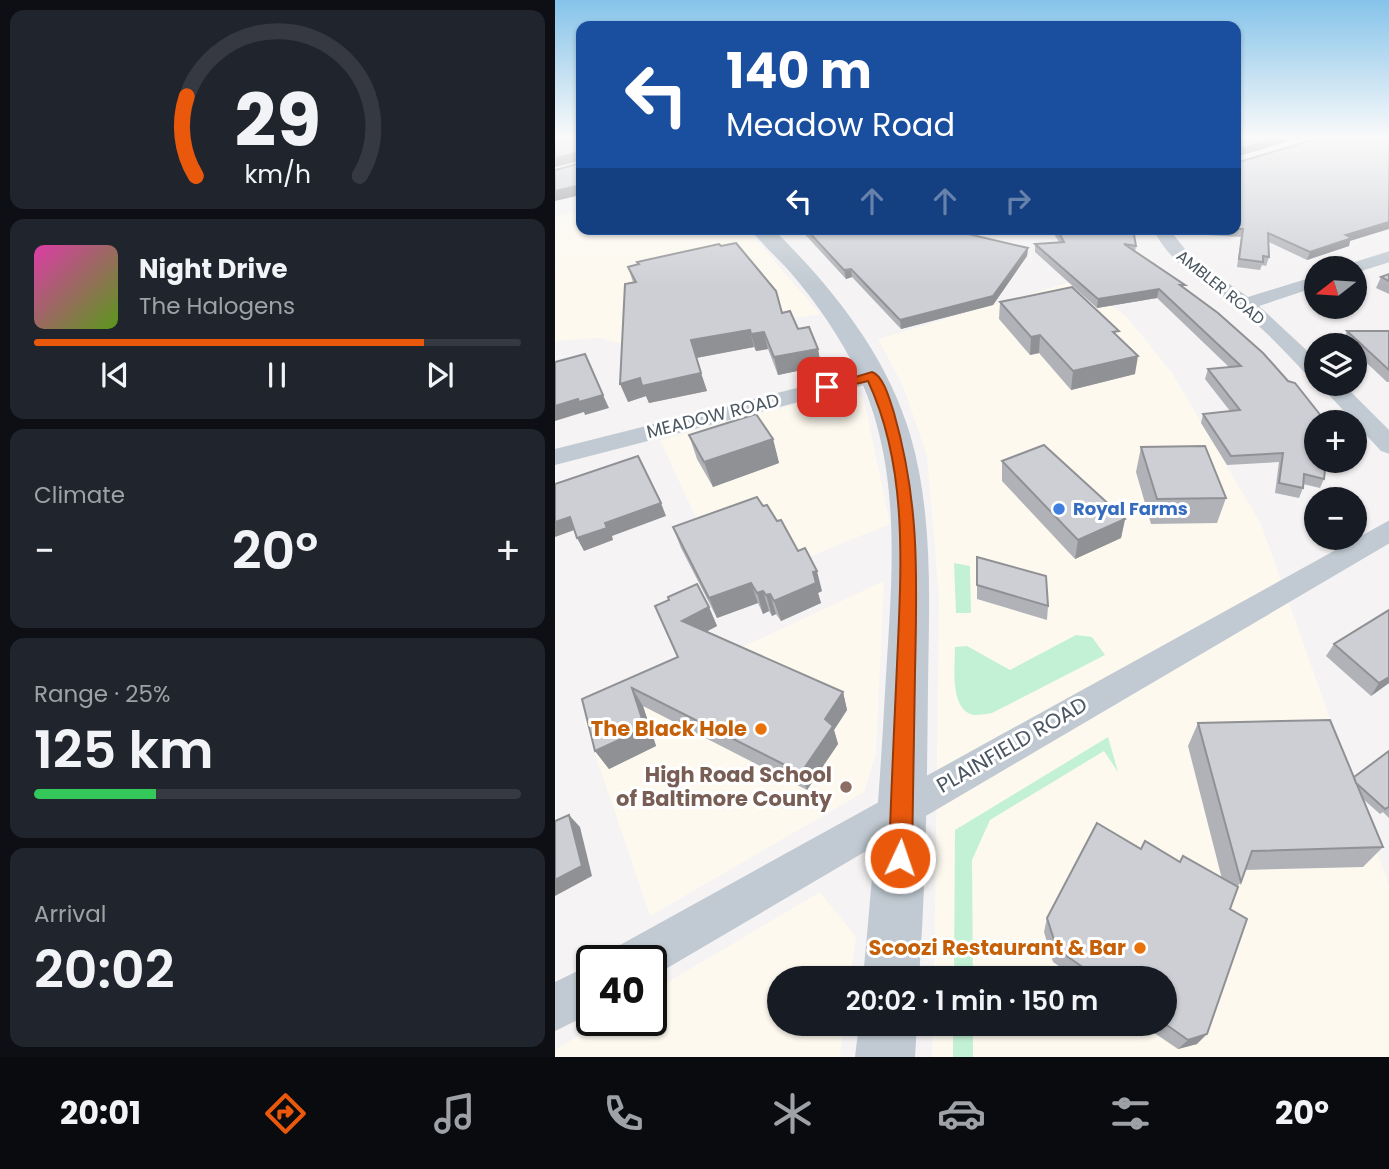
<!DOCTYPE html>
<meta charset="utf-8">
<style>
body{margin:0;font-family:Poppins,sans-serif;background:#20242c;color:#f1f3f6;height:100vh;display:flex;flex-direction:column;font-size:26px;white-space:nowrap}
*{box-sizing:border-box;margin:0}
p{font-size:23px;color:#9ea1a6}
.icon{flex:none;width:38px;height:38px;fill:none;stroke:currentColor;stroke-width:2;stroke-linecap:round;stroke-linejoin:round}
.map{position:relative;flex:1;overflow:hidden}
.drawer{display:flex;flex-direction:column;gap:10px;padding:10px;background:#0d0f14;width:555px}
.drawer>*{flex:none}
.hud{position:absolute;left:21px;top:21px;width:665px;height:214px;border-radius:14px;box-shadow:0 2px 5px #0004;background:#1a4fa0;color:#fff;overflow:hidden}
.needle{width:46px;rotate:253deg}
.buttons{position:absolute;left:749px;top:256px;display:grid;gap:14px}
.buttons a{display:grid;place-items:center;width:63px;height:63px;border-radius:50%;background:#171b24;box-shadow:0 2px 5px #0004;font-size:35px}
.speed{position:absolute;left:21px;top:945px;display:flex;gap:14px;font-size:35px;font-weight:700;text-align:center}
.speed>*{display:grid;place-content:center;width:91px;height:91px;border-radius:50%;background:#171b24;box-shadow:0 2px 5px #0004;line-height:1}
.speed .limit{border:4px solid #111;border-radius:10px;background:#fff;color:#111}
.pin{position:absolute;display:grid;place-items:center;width:60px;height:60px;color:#fff;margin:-30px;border-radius:14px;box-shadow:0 4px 10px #0006}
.me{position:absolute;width:77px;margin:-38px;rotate:3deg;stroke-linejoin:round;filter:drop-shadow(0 0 5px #0008)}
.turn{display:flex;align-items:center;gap:24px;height:147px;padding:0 35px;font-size:32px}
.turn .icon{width:91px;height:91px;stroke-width:2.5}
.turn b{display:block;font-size:49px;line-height:60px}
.lanes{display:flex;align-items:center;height:66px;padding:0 35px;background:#0003;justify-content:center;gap:35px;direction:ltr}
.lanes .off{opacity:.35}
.big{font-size:52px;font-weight:600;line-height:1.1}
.drawer .widget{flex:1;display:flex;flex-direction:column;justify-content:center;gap:10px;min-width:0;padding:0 24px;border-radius:14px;background:#20242c}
.drawer .dial{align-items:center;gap:0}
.dial svg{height:182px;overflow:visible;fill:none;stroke:#363941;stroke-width:7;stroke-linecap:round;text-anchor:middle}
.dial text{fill:#f1f3f6;stroke:none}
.song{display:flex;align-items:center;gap:21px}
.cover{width:84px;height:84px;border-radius:10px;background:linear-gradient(135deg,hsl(320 70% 55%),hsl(90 70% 35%))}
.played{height:7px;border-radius:4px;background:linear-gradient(90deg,#ea580c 80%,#363941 80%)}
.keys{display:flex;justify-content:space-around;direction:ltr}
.heat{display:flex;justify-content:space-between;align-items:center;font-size:38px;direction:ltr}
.charge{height:10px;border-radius:5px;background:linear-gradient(90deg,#34c759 25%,#363941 0)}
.trip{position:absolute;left:212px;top:966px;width:410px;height:70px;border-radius:35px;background:#171b24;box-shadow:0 2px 5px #0004;font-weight:600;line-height:70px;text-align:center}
.tabs{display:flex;height:112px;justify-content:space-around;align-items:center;background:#090b0e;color:#9ea1a6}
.tabs .icon{width:49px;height:49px}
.tabs .selected{color:#ea580c}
.tabs b{font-size:32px;color:#f1f3f6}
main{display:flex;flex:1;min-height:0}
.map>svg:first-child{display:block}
.commercial{fill:#fdf9ef}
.green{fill:#c3f1d5}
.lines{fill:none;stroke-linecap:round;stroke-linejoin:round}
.minor{fill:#c1cad2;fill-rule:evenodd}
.tertiary{fill:#c1cad2;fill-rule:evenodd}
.wall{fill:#b0b2b7}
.shaded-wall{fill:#909195}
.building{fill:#cdcfd5;stroke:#909195;stroke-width:2}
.route{fill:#ea580c;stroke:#983908;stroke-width:2}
.shop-dot{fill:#3f7fe0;stroke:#fff;stroke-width:2.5}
.food-dot{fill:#e8710a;stroke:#fff;stroke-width:2.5}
.education-dot{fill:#8d6e63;stroke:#fff;stroke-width:2.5}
.labels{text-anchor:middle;stroke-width:6;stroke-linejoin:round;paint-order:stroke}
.far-street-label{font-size:16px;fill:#4a5661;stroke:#fff}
.street-label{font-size:18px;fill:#4a5661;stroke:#fff}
.shop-label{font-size:18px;font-weight:bold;fill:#366cbe;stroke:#fff;text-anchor:start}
.near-food-label{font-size:21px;font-weight:bold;fill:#c56008;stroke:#fff;text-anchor:end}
.near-street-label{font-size:21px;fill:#4a5661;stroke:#fff}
.near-education-label{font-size:21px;font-weight:bold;fill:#785e54;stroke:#fff;text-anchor:end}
</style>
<main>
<section class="drawer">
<div class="widget dial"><svg viewBox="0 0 100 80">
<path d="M14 69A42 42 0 1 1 86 69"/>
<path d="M14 69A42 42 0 0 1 10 34" stroke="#ea580c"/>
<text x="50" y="56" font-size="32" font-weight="700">29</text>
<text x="50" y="72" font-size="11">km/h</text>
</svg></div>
<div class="widget">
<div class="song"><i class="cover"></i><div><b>Night Drive</b><p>The Halogens</p></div></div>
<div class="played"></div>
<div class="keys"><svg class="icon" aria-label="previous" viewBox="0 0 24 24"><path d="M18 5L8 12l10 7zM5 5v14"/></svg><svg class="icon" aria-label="pause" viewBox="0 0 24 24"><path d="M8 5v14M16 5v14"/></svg><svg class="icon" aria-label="next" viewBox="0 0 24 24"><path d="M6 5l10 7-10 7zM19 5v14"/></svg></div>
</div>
<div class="widget"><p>Climate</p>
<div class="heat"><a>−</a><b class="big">20°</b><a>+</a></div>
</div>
<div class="widget"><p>Range · 25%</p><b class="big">125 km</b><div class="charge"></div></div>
<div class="widget"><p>Arrival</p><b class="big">20:02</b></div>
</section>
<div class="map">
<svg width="835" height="1057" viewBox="0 0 835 1057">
<rect width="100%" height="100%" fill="#f5f3f3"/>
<g class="commercial">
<path d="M 26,210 L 26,229 L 192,229 L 265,314 L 71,345 L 44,338 L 0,341 L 0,216 Z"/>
<path d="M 519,281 L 571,316 L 617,373 L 706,524 L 834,885 L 834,1057 L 377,1057 L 378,1024 L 609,1024 L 609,978 L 379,978 L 384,596 L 372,456 L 348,386 L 323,339 Z"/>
<path d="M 296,390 L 309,399 L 335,524 L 174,589 L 105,440 Z"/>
<path d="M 329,581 L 321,754 L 309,792 L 95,916 L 29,721 Z"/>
<path d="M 265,892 L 301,937 L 295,978 L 224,978 L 224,1024 L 289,1024 L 285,1057 L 0,1057 L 0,1050 L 49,1020 L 96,1020 L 96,992 Z"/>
</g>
<g class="green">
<path d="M 399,563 L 415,566 L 416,613 L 401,613 Z"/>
<path d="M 521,635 L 537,637 L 550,655 L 437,713 C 432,714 424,715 419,715 C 394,710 400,666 400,647 L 412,646 L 455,670 Z"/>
<path d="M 553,737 L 563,772 L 549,751 L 435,820 L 417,860 L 418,978 L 399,978 L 400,830 Z"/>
<rect x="398" y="1024" width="20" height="33"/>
</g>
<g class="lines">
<g class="minor">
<path d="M 598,229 L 614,229 L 638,259 L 693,297 L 761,276 L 761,287 L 704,306 L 761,359 L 761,378 L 753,376 C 733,355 713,333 690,314 C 657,286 618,269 598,229 Z"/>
<path d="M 835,251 L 835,262 L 800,273 L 800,268 L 790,268 L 793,264 Z"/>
<path d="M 317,369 L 325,371 L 328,376 L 325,381 L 0,465 L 0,449 Z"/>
<path d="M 763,383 L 787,383 L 835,431 L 835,454 L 826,451 Z"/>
<path d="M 835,520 L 835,543 L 97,977 L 96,961 L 59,961 L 65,945 Z"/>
<path d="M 37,964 L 37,1013 L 0,1031 L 0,982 Z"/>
</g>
<g class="tertiary">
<path d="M 196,229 L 218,229 C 277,287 331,354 355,434 C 379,516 374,603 373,687 C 372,784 371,881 364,978 L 308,978 C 317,883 325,788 330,692 C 336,586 350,473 303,374 C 285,337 262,303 235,272 C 223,258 207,245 196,229 Z"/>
<path d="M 304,1024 L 362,1024 L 360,1057 L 300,1057 Z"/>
</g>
</g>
<g class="wall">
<path d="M 681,160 L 795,241 L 794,246 L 752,260 L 714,242 L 714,257 L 711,266 L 707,265 L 705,270 L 682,267 L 686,237 L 652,235 L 649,229 L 681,229 Z"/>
<path d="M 245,229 L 392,229 L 473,248 L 472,256 L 438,305 L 346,329 L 297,277 L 291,279 Z"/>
<path d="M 496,229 L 578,229 L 581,246 L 580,252 L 629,288 L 761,422 L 761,460 L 769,479 L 765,488 L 748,484 L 748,488 L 744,498 L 720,493 L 724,462 L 672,465 L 646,423 L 648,414 L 675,411 L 650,379 L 653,369 L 674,367 L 602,298 L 542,308 L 480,252 L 480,244 L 504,242 Z"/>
<path d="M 73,267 L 227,313 L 263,349 L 266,366 L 223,375 L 213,349 L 201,351 L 199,347 L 141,358 L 152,391 L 94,403 L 91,396 L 73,402 L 78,282 Z"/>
<path d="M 834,274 L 834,294 L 821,288 L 826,277 Z"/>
<path d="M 445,302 L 563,337 L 580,374 L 516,390 L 484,353 L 475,355 L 444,319 Z"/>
<path d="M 792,331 L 834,331 L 834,382 L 832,382 L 800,352 L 800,345 L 793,345 L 788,341 Z"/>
<path d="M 134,435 L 218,439 L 224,463 L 158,487 L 142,459 Z"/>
<path d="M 586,447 L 671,498 L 662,523 L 596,524 L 581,472 Z"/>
<path d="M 447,461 L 570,519 L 566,538 L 520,559 L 447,481 Z"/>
<path d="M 208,506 L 267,591 L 263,593 L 266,603 L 226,621 L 221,614 L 217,616 L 214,611 L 208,614 L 203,603 L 162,618 L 126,548 L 118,527 Z"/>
<path d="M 422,557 L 493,606 L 492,620 L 422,599 Z"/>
<path d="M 154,607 L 162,626 L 152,631 L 288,692 L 292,710 L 279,730 L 283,744 L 252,790 L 88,706 L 101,746 L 54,769 L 40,751 L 27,699 L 123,657 Z"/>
<path d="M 834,610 L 834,683 L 816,696 L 771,656 L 779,644 Z"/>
<path d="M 643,723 L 799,777 L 834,751 L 834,818 L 828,812 L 825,814 L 808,799 L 828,847 L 808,867 L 690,870 L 686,882 L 682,887 L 675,909 L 642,1044 L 623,1049 L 586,1024 L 609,1024 L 609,978 L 521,978 L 498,962 L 489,932 L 492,918 L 586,849 L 625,862 L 667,879 L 633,746 Z"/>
</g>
<g class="shaded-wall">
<path d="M 722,138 L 744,138 L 681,157 L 681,150 Z"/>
<path d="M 22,153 L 25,161 L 0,167 L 0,158 Z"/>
<path d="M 26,185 L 26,195 L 0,201 L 0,191 Z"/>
<path d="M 834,222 L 834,229 L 795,241 L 794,246 L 752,260 L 755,252 L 791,235 Z"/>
<path d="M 473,248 L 472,256 L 438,305 L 346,329 L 345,320 Z"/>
<path d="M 296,269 L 297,277 L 291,279 L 289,270 Z"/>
<path d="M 604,289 L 602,298 L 542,308 L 543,299 Z"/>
<path d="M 195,330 L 199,347 L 141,358 L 136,340 Z"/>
<path d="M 209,332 L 213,349 L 201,351 L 196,334 Z"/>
<path d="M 485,335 L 484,353 L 475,355 L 476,337 Z"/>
<path d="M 263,349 L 266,366 L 223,375 L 219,357 Z"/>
<path d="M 583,356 L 580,374 L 516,390 L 518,371 Z"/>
<path d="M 146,373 L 152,391 L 94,403 L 91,396 L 73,402 L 65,384 L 85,378 Z"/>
<path d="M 48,395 L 54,408 L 30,415 L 29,412 L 0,421 L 0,406 L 23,399 Z"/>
<path d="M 218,439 L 224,463 L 158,487 L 149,462 Z"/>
<path d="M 106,503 L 111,516 L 57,536 L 58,540 L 29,551 L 22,538 L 50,523 Z"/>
<path d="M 15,517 L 22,529 L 0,537 L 0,522 Z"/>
<path d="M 570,519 L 566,538 L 520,559 L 523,540 Z"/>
<path d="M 262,571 L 267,591 L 263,593 L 266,603 L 226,621 L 219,601 L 258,572 Z"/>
<path d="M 196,583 L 203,603 L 162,618 L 154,598 Z"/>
<path d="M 208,591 L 214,611 L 208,614 L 202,593 Z"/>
<path d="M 215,594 L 221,614 L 217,616 L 211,595 Z"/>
<path d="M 154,607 L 162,626 L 136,640 L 127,621 Z"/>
<path d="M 834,677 L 834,683 L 816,696 L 824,683 Z"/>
<path d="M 77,688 L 88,706 L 101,746 L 54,769 L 40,751 Z"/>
<path d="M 288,692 L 292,710 L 279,730 L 283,744 L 252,790 L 246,773 L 270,719 Z"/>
<path d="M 14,815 L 25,827 L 37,876 L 0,896 L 0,880 Z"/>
<path d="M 652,1034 L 642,1044 L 623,1049 L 633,1040 Z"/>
</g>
<g class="building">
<path d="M 0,138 L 26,138 L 26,185 L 0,191 L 0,170 L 26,163 L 26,156 L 22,153 L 0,158 Z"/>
<path d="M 681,138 L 722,138 L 681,150 Z"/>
<path d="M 764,138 L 834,138 L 834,222 L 791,235 L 797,238 L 755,252 L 713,233 L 714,257 L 708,256 L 708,262 L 684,259 L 688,229 L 681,229 L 681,160 L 684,162 Z"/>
<path d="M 251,229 L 392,229 L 473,248 L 438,296 L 345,320 L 296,269 L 289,270 Z"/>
<path d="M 502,229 L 578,229 L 581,246 L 569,244 L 630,285 L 625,285 L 663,313 L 708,353 L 733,381 L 740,383 L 770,421 L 761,422 L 761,431 L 754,432 L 761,441 L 761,460 L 771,460 L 769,479 L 749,474 L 748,488 L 724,483 L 728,453 L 676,456 L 648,414 L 685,410 L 653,369 L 686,366 L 604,289 L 543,299 L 480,244 L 509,242 Z"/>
<path d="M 181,243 L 221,291 L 227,313 L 235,311 L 243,329 L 254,327 L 263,349 L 219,357 L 209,332 L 196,334 L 195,330 L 136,340 L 146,373 L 87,386 L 85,378 L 65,384 L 70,284 L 81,282 L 73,267 L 84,264 L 82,262 L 164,244 L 166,246 Z"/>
<path d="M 834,274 L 834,281 L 826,277 Z"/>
<path d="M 517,287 L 564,331 L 558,332 L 583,356 L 518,371 L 485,335 L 476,337 L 445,302 Z"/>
<path d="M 792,331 L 834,331 L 834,370 Z"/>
<path d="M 30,354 L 48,395 L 24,402 L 23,399 L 0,406 L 0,362 Z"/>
<path d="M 201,414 L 218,439 L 149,462 L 134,435 Z"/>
<path d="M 489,445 L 570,519 L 523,540 L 447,461 Z"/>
<path d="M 650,446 L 671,498 L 602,499 L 586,447 Z"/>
<path d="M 83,456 L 106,503 L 50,523 L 52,528 L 22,538 L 15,517 L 0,522 L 0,484 Z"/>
<path d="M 202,497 L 208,506 L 212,505 L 222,521 L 226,520 L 243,551 L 250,548 L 262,571 L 258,572 L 261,583 L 219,601 L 215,594 L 211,595 L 208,591 L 202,593 L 196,583 L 154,598 L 118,527 Z"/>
<path d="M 422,557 L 491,576 L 493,606 L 422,585 Z"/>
<path d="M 142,584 L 154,607 L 127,621 L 288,692 L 270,719 L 278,726 L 246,773 L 77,688 L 90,728 L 40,751 L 27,699 L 123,657 L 100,606 L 114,600 L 113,597 Z"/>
<path d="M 834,610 L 834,677 L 824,683 L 779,644 Z"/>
<path d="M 775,720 L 828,847 L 697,851 L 686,882 L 643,723 Z"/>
<path d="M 834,751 L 834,807 L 830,809 L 801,783 L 799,777 Z"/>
<path d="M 14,815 L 27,866 L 0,880 L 0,821 Z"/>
<path d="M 542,823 L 586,849 L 590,841 L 625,862 L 628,856 L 683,887 L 675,909 L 692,919 L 652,1034 L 633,1040 L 609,1023 L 609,978 L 543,978 L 502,949 L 492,918 Z"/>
</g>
<linearGradient id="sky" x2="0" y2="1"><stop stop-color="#85c3ea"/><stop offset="0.48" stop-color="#fafafa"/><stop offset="1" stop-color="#fafafa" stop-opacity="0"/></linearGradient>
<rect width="835" height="286" fill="url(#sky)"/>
<path class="route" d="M 317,372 C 329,376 335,401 339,413 C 365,504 362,578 360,672 C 359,734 358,796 357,858 L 353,866 L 345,870 L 337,866 L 334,858 C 336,794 339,730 342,665 C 346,570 354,469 313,381 L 272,391 L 266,387 Z"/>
<circle class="shop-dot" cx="504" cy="509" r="7"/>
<g class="food-dot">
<circle cx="206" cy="729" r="7"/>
<circle cx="585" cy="948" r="7"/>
</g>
<circle class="education-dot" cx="291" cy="787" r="7"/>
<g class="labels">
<g class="far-street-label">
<text transform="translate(666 287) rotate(39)" y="6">AMBLER ROAD</text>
</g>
<g class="street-label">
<text transform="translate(158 416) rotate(-14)" y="6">MEADOW ROAD</text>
</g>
<g class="shop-label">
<text x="518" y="515">Royal Farms</text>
</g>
<g class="near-food-label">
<text x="192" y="736">The Black Hole</text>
<text x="571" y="955">Scoozi Restaurant &amp; Bar</text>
</g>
<g class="near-street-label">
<text transform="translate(457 745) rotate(-30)" y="7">PLAINFIELD ROAD</text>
</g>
<g class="near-education-label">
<text x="277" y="782">High Road School<tspan x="277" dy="24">of Baltimore County</tspan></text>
</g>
</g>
</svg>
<div class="buttons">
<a><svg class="needle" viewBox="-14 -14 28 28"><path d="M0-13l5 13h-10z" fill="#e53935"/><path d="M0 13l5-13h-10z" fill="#9ea1a6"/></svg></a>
<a><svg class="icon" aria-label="layers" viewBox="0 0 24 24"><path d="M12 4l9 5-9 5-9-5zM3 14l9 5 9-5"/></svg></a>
<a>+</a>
<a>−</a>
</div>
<div class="speed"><div class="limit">40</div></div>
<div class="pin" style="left:272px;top:387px;background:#d93025"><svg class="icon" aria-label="arrive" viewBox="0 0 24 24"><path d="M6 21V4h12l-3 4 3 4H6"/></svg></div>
<svg class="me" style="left:345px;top:858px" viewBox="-20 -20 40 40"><circle r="17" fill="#ea580c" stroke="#fff" stroke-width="3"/><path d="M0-11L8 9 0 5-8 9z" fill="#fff"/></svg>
<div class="trip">20:02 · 1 min · 150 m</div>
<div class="hud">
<div class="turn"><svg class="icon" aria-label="left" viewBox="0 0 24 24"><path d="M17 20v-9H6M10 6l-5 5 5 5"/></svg><div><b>140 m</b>Meadow Road</div></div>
<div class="lanes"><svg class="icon" aria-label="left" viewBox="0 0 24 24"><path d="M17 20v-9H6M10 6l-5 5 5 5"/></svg><svg class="icon off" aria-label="ahead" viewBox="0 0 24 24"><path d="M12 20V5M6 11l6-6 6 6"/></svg><svg class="icon off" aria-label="ahead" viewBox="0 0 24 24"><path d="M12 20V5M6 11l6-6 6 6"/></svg><svg class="icon off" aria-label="right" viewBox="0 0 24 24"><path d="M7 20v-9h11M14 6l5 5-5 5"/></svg></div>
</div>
</div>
</main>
<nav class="tabs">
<b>20:01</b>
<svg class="icon selected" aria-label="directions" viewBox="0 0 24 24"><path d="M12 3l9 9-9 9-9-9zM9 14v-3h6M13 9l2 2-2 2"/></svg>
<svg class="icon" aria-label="music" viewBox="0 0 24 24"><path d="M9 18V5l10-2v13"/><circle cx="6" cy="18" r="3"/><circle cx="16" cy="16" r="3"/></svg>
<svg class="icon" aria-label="phone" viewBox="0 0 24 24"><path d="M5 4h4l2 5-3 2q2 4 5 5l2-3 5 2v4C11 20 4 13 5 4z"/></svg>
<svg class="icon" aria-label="climate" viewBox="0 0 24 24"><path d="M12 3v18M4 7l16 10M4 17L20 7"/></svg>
<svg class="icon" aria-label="car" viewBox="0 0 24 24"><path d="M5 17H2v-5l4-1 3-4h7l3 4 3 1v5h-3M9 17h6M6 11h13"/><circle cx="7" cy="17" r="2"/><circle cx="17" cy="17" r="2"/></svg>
<svg class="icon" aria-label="filters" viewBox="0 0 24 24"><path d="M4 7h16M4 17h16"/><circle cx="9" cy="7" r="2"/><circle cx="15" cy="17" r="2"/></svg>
<b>20°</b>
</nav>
